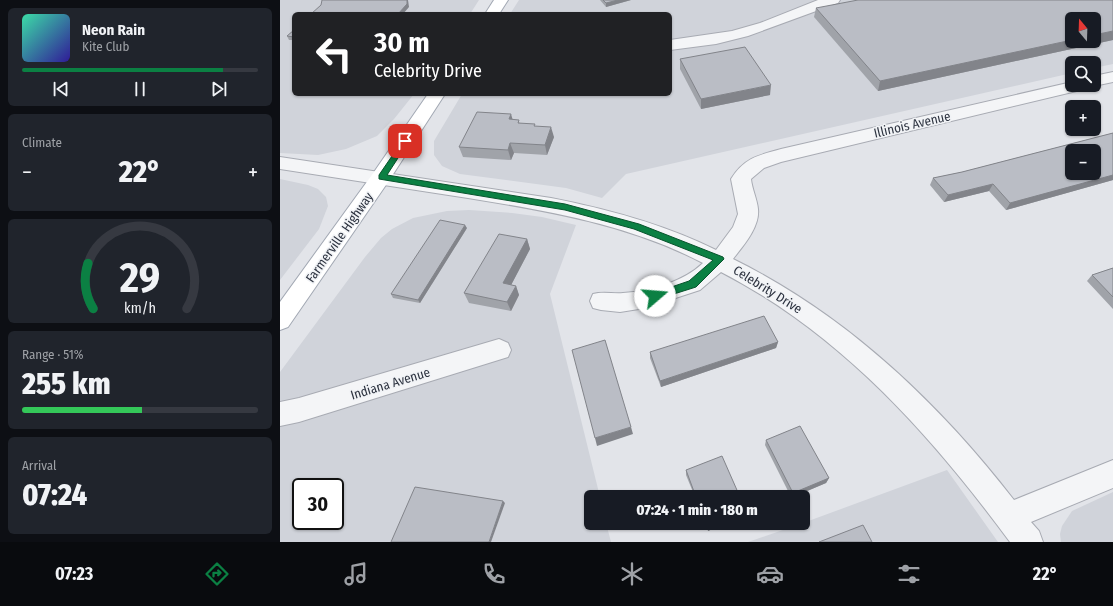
<!DOCTYPE html>
<meta charset="utf-8">
<style>
body{margin:0;font-family:"Fira Sans Condensed",sans-serif;background:#20242c;color:#f1f3f6;height:100vh;display:flex;flex-direction:column;font-size:15px;white-space:nowrap}
*{box-sizing:border-box;margin:0}
p{font-size:13px;color:#9ea1a6}
.icon{flex:none;width:22px;height:22px;fill:none;stroke:currentColor;stroke-width:2;stroke-linecap:round;stroke-linejoin:round}
.map{position:relative;flex:1;overflow:hidden}
.details{display:flex;flex-direction:column;gap:8px;padding:8px;background:#0d0f14;width:280px}
.details>*{flex:none}
.top-card{position:absolute;left:12px;top:12px;width:380px;height:84px;border-radius:6px;box-shadow:0 1px 3px #0004;background:#202124;color:#fff;overflow:hidden}
.needle{width:26px;rotate:341deg}
.buttons{position:absolute;left:785px;top:12px;display:grid;gap:8px}
.buttons a{display:grid;place-items:center;width:36px;height:36px;border-radius:6px;background:#171b24;box-shadow:0 1px 3px #0004;font-size:20px}
.speed{position:absolute;left:12px;top:478px;display:flex;gap:8px;font-size:20px;font-weight:700;text-align:center}
.speed>*{display:grid;place-content:center;width:52px;height:52px;border-radius:50%;background:#171b24;box-shadow:0 1px 3px #0004;line-height:1}
.speed .limit{border:2px solid #111;border-radius:6px;background:#fff;color:#111}
.pin{position:absolute;display:grid;place-items:center;width:34px;height:34px;color:#fff;margin:-17px;border-radius:8px;box-shadow:0 2px 6px #0006}
.me{position:absolute;width:44px;margin:-22px;rotate:72deg;stroke-linejoin:round;filter:drop-shadow(0 0 3px #0008)}
.turn{display:flex;align-items:center;gap:14px;height:84px;padding:0 16px;font-size:18px}
.turn .icon{width:52px;height:52px;stroke-width:2.5}
.turn b{display:block;font-size:28px;line-height:34px}
.big{font-size:30px;font-weight:800;line-height:1.1}
.details .tile{flex:1;display:flex;flex-direction:column;justify-content:center;gap:6px;min-width:0;padding:0 14px;border-radius:6px;background:#20242c}
.details .dial{align-items:center;gap:0}
.dial svg{height:104px;overflow:visible;fill:none;stroke:#363941;stroke-width:7;stroke-linecap:round;text-anchor:middle}
.dial text{fill:#f1f3f6;stroke:none}
.song{display:flex;align-items:center;gap:12px}
.cover{width:48px;height:48px;border-radius:6px;background:linear-gradient(135deg,hsl(160 70% 55%),hsl(250 70% 35%))}
.played{height:4px;border-radius:2px;background:linear-gradient(90deg,#0b8043 85%,#363941 85%)}
.keys{display:flex;justify-content:space-around;direction:ltr}
.heat{display:flex;justify-content:space-between;align-items:center;font-size:22px;direction:ltr}
.charge{height:6px;border-radius:3px;background:linear-gradient(90deg,#34c759 51%,#363941 0)}
.trip{position:absolute;left:304px;top:490px;width:226px;height:40px;border-radius:6px;background:#171b24;box-shadow:0 1px 3px #0004;font-weight:800;line-height:40px;text-align:center}
.menu{display:flex;height:64px;justify-content:space-around;align-items:center;background:#090b0e;color:#9ea1a6}
.menu .icon{width:28px;height:28px}
.menu .current{color:#0b8043}
.menu b{font-size:18px;color:#f1f3f6}
main{display:flex;flex:1;min-height:0}
.map>svg:first-child{display:block}
.built{fill:#d0d3da;fill-rule:evenodd}
.lines{fill:none;stroke-linecap:round;stroke-linejoin:round}
.minor-casing{stroke:#a8abb3;stroke-width:2}
.major-casing{stroke:#a2a8b3;stroke-width:2}
.minor{fill:#f4f5f7;fill-rule:evenodd}
.major{fill:#fff;fill-rule:evenodd}
.wall{fill:#a0a3a9}
.shaded-wall{fill:#82848a}
.building{fill:#babdc5;stroke:#82848a;fill-rule:evenodd}
.route{fill:#0b8043;stroke:#07532c}
.labels{text-anchor:middle;stroke-width:3;stroke-linejoin:round;paint-order:stroke}
.street-label{font-size:13px;fill:#2c323f;stroke:#f1f3f6}
</style>
<main>
<section class="details">
<div class="tile">
<div class="song"><i class="cover"></i><div><b>Neon Rain</b><p>Kite Club</p></div></div>
<div class="played"></div>
<div class="keys"><svg class="icon" aria-label="previous" viewBox="0 0 24 24"><path d="M18 5L8 12l10 7zM5 5v14"/></svg><svg class="icon" aria-label="pause" viewBox="0 0 24 24"><path d="M8 5v14M16 5v14"/></svg><svg class="icon" aria-label="next" viewBox="0 0 24 24"><path d="M6 5l10 7-10 7zM19 5v14"/></svg></div>
</div>
<div class="tile"><p>Climate</p>
<div class="heat"><a>−</a><b class="big">22°</b><a>+</a></div>
</div>
<div class="tile dial"><svg viewBox="0 0 100 80">
<path d="M14 69A42 42 0 1 1 86 69"/>
<path d="M14 69A42 42 0 0 1 10 34" stroke="#0b8043"/>
<text x="50" y="56" font-size="32" font-weight="700">29</text>
<text x="50" y="72" font-size="11">km/h</text>
</svg></div>
<div class="tile"><p>Range · 51%</p><b class="big">255 km</b><div class="charge"></div></div>
<div class="tile"><p>Arrival</p><b class="big">07:24</b></div>
</section>
<div class="map">
<svg width="833" height="542" viewBox="0 0 833 542">
<rect width="100%" height="100%" fill="#e2e4e9"/>
<g class="built">
<path d="M 0,0 L 199,0 L 190,14 L 14,14 L 14,94 L 134,94 L 114,119 L 97,136 L 66,149 L 38,155 L 0,153 Z"/>
<path d="M 239,0 L 833,0 L 833,64 L 814,68 L 814,63 L 792,63 L 792,73 L 346,174 L 322,198 L 286,188 L 180,174 L 162,166 L 154,155 L 154,141 L 182,94 L 390,94 L 390,14 L 230,14 ZM 792,19 L 814,19 L 814,41 L 792,41 Z"/>
<path d="M 0,179 L 28,185 L 38,189 L 46,197 L 48,206 L 39,229 L 0,280 Z"/>
<path d="M 189,210 L 232,213 L 262,217 L 296,225 L 270,294 L 320,497 L 311,497 L 311,523 L 326,523 L 331,542 L 0,542 L 0,372 L 85,257 L 101,238 L 112,229 L 133,218 L 167,211 ZM 21,487 L 55,487 L 55,521 L 21,521 Z"/>
<path d="M 667,470 L 718,542 L 468,542 L 523,523 Z"/>
<path d="M 833,492 L 833,542 L 781,542 L 780,534 L 782,526 L 792,511 Z"/>
</g>
<g class="lines">
<defs>
<g id="minor">
<path d="M 538,0 L 560,0 L 558,3 L 468,36 L 436,44 L 390,50 L 390,40 L 452,31 L 480,23 Z"/>
<path d="M 833,72 L 833,82 L 814,86 L 810,85 L 814,85 L 814,76 Z"/>
<path d="M 792,82 L 792,85 L 807,85 L 805,89 L 501,162 L 484,168 L 471,179 C 472,189 477,199 478,209 C 480,227 463,246 453,259 C 565,314 658,402 734,500 L 833,460 L 833,488 L 751,522 L 759,531 L 763,542 L 730,542 C 651,435 561,334 441,272 L 420,290 L 365,308 L 340,312 L 321,310 L 313,308 L 310,301 L 313,294 C 323,291 333,294 343,293 C 371,291 403,282 423,263 C 350,225 269,211 188,198 C 125,188 63,179 0,169 L 0,157 L 271,198 C 327,209 384,224 436,250 L 453,227 L 458,214 L 451,179 C 464,158 479,155 501,149 Z"/>
<path d="M 219,339 L 228,343 L 231,350 L 228,357 L 19,422 L 0,426 L 0,402 L 19,398 Z"/>
</g>
<g id="major">
<path d="M 214,0 L 228,0 L 219,14 L 205,14 Z"/>
<path d="M 148,94 L 165,94 L 108,182 L 8,327 L 0,330 L 0,302 L 94,172 Z"/>
</g>
</defs>
<use href="#minor" class="minor-casing"/>
<use href="#major" class="major-casing"/>
<use href="#minor" class="minor"/>
<use href="#major" class="major"/>
</g>
<g class="wall">
<path d="M 320,0 L 351,0 L 326,7 Z"/>
<path d="M 833,0 L 833,40 L 598,91 L 534,17 L 536,8 Z"/>
<path d="M 14,30 L 14,40 L 9,40 L 7,36 Z"/>
<path d="M 400,59 L 490,95 L 421,109 L 400,69 Z"/>
<path d="M 233,119 L 240,123 L 256,127 L 274,137 L 267,155 L 234,153 L 231,160 L 183,157 L 179,147 Z"/>
<path d="M 833,133 L 833,180 L 726,210 L 709,191 L 664,202 L 650,185 L 653,178 L 682,172 Z"/>
<path d="M 187,228 L 140,303 L 113,298 L 111,294 Z"/>
<path d="M 247,239 L 250,249 L 231,285 L 236,286 L 239,295 L 231,311 L 189,303 L 184,293 Z"/>
<path d="M 833,268 L 833,309 L 807,281 L 812,275 Z"/>
<path d="M 498,342 L 496,348 L 381,387 L 370,358 L 370,352 Z"/>
<path d="M 486,440 L 549,478 L 546,483 L 513,497 L 511,497 L 485,445 Z"/>
<path d="M 406,470 L 460,497 L 415,497 L 406,475 Z"/>
<path d="M 425,523 L 446,523 L 428,531 Z"/>
</g>
<g class="shaded-wall">
<path d="M 127,0 L 128,0 L 129,7 L 123,14 L 118,14 Z"/>
<path d="M 338,0 L 351,0 L 326,7 L 326,3 Z"/>
<path d="M 833,31 L 833,40 L 598,91 L 600,81 L 792,40 L 792,41 L 814,41 L 814,35 Z"/>
<path d="M 491,85 L 490,95 L 421,109 L 421,99 Z"/>
<path d="M 231,114 L 234,124 L 229,119 Z"/>
<path d="M 271,127 L 274,137 L 267,155 L 265,145 Z"/>
<path d="M 230,143 L 234,153 L 231,160 L 228,150 Z"/>
<path d="M 833,175 L 833,180 L 726,210 L 730,203 Z"/>
<path d="M 713,184 L 709,191 L 664,202 L 668,195 Z"/>
<path d="M 185,225 L 187,228 L 140,303 L 138,300 Z"/>
<path d="M 247,239 L 250,249 L 227,293 L 223,283 Z"/>
<path d="M 236,286 L 239,295 L 231,311 L 227,302 Z"/>
<path d="M 498,342 L 496,348 L 381,387 L 380,381 Z"/>
<path d="M 351,427 L 353,434 L 317,446 L 315,438 Z"/>
<path d="M 549,478 L 546,483 L 513,497 L 512,497 L 513,493 Z"/>
<path d="M 223,501 L 225,503 L 211,542 L 209,542 Z"/>
<path d="M 437,523 L 446,523 L 428,531 L 428,527 Z"/>
</g>
<g class="building">
<path d="M 42,0 L 127,0 L 127,4 L 118,14 L 31,14 L 41,5 Z"/>
<path d="M 323,0 L 338,0 L 326,3 Z"/>
<path d="M 578,0 L 833,0 L 833,31 L 814,35 L 814,19 L 792,19 L 792,40 L 600,81 L 536,8 Z"/>
<path d="M 14,30 L 14,37 L 7,36 Z"/>
<path d="M 465,47 L 491,85 L 421,99 L 400,59 Z"/>
<path d="M 197,112 L 231,114 L 229,119 L 239,120 L 238,123 L 255,124 L 254,126 L 271,127 L 265,145 L 230,143 L 228,150 L 179,147 Z"/>
<path d="M 833,133 L 833,175 L 730,203 L 713,184 L 668,195 L 653,178 L 682,172 ZM 792,151 L 814,151 L 814,173 L 792,173 Z"/>
<path d="M 160,220 L 185,225 L 138,300 L 111,294 Z"/>
<path d="M 219,234 L 247,239 L 223,283 L 236,286 L 227,302 L 184,293 Z"/>
<path d="M 833,268 L 833,297 L 812,275 Z"/>
<path d="M 484,316 L 498,342 L 380,381 L 370,352 Z"/>
<path d="M 325,340 L 351,427 L 315,438 L 292,350 Z"/>
<path d="M 520,426 L 549,478 L 513,493 L 486,440 Z"/>
<path d="M 442,456 L 460,497 L 416,497 L 406,470 Z"/>
<path d="M 135,487 L 223,501 L 209,542 L 111,542 Z"/>
<path d="M 427,523 L 437,523 L 428,527 Z"/>
<path d="M 583,525 L 592,542 L 539,542 Z"/>
</g>
<path class="route" d="M 125,139 L 129,141 L 107,175 L 285,204 L 359,224 L 443,257 L 444,259 L 416,287 L 375,300 L 371,299 L 370,296 L 371,294 L 409,281 L 433,260 L 354,229 L 285,210 L 99,179 L 99,175 L 123,140 Z"/>
<g class="labels">
<g class="street-label">
<text transform="translate(632 124) rotate(-13)" y="5">Illinois Avenue</text>
<text transform="translate(59 237) rotate(-55)" y="5">Farmerville Highway</text>
<text transform="translate(488 289) rotate(32)" y="5">Celebrity Drive</text>
<text transform="translate(110 383) rotate(-17)" y="5">Indiana Avenue</text>
</g>
</g>
</svg>
<div class="buttons">
<a><svg class="needle" viewBox="-14 -14 28 28"><path d="M0-13l5 13h-10z" fill="#e53935"/><path d="M0 13l5-13h-10z" fill="#9ea1a6"/></svg></a>
<a><svg class="icon" aria-label="search" viewBox="0 0 24 24"><circle cx="10" cy="10" r="6"/><path d="M15 15l6 6"/></svg></a>
<a>+</a>
<a>−</a>
</div>
<div class="speed"><div class="limit">30</div></div>
<div class="pin" style="left:125px;top:141px;background:#d93025"><svg class="icon" aria-label="arrive" viewBox="0 0 24 24"><path d="M6 21V4h12l-3 4 3 4H6"/></svg></div>
<svg class="me" style="left:375px;top:296px" viewBox="-20 -20 40 40"><circle r="19" fill="#fff"/><path d="M0-13L10 11 0 6-10 11z" fill="#0b8043"/></svg>
<div class="trip">07:24 · 1 min · 180 m</div>
<div class="top-card">
<div class="turn"><svg class="icon" aria-label="left" viewBox="0 0 24 24"><path d="M17 20v-9H6M10 6l-5 5 5 5"/></svg><div><b>30 m</b>Celebrity Drive</div></div>
</div>
</div>
</main>
<nav class="menu">
<b>07:23</b>
<svg class="icon current" aria-label="directions" viewBox="0 0 24 24"><path d="M12 3l9 9-9 9-9-9zM9 14v-3h6M13 9l2 2-2 2"/></svg>
<svg class="icon" aria-label="music" viewBox="0 0 24 24"><path d="M9 18V5l10-2v13"/><circle cx="6" cy="18" r="3"/><circle cx="16" cy="16" r="3"/></svg>
<svg class="icon" aria-label="phone" viewBox="0 0 24 24"><path d="M5 4h4l2 5-3 2q2 4 5 5l2-3 5 2v4C11 20 4 13 5 4z"/></svg>
<svg class="icon" aria-label="climate" viewBox="0 0 24 24"><path d="M12 3v18M4 7l16 10M4 17L20 7"/></svg>
<svg class="icon" aria-label="car" viewBox="0 0 24 24"><path d="M5 17H2v-5l4-1 3-4h7l3 4 3 1v5h-3M9 17h6M6 11h13"/><circle cx="7" cy="17" r="2"/><circle cx="17" cy="17" r="2"/></svg>
<svg class="icon" aria-label="filters" viewBox="0 0 24 24"><path d="M4 7h16M4 17h16"/><circle cx="9" cy="7" r="2"/><circle cx="15" cy="17" r="2"/></svg>
<b>22°</b>
</nav>
